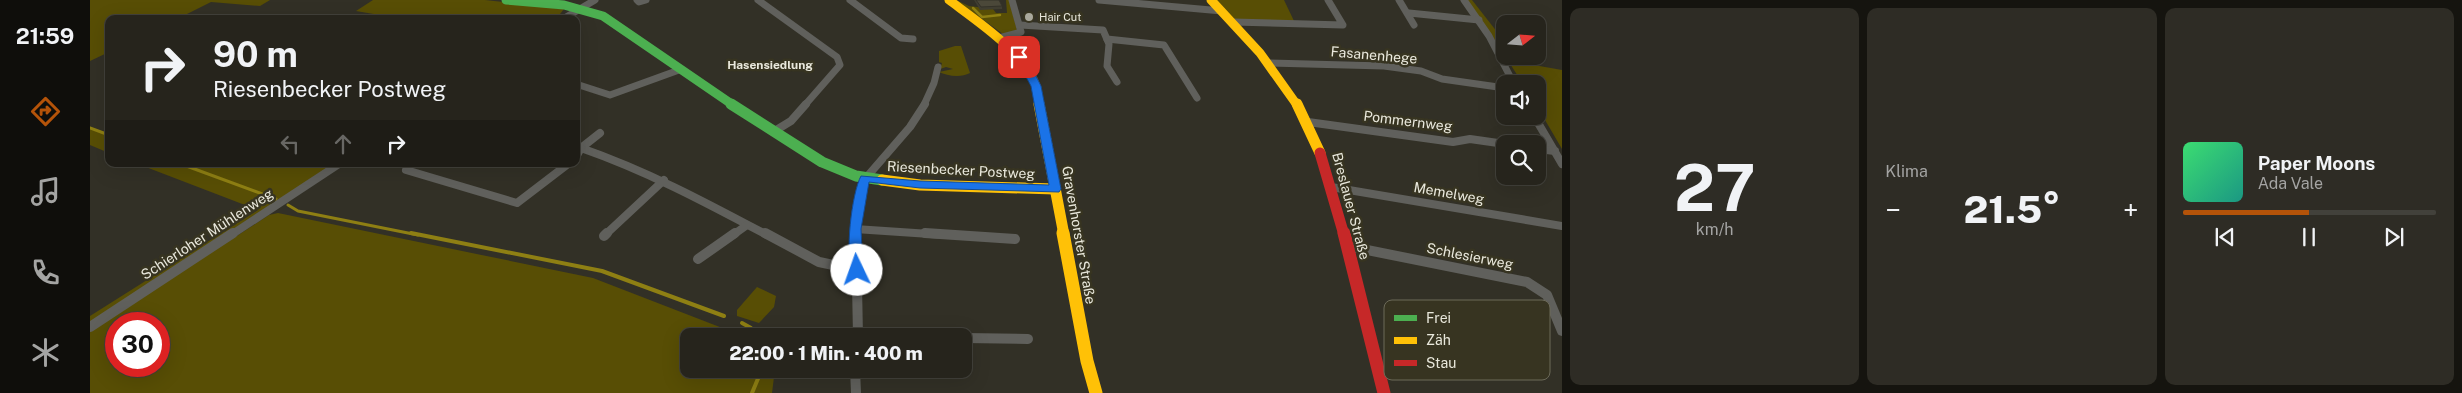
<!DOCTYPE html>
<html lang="de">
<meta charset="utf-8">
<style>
body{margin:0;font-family:"Public Sans",sans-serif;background:#2e2c25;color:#f1f3f6;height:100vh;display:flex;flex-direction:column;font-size:19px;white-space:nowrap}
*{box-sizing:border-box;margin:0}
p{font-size:16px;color:#a4a4a3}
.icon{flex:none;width:28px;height:28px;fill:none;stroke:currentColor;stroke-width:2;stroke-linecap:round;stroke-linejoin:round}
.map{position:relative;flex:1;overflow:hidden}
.details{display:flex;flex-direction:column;gap:8px;padding:8px;background:#15140f;width:900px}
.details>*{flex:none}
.banner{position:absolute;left:15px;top:15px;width:475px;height:152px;border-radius:10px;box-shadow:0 5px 20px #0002,0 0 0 1px #42413b;background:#26241c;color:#f1f3f6;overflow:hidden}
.needle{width:32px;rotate:73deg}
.buttons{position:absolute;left:1406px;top:15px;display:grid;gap:10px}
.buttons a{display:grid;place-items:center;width:50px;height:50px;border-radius:10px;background:#26241c;box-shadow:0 5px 20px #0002,0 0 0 1px #42413b;font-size:25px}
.speed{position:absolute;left:15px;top:312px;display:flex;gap:10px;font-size:25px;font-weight:700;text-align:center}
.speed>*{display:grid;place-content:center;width:65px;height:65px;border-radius:50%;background:#26241c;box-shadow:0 5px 20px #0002,0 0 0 1px #42413b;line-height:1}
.speed .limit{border:8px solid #d22;background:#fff;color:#111}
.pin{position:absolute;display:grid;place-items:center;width:42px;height:42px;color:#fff;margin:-21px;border-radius:10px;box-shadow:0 2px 8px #0006}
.me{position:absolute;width:55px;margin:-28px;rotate:357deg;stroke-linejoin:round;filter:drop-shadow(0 0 4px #0008)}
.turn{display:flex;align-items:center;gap:18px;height:105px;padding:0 25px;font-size:22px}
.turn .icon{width:65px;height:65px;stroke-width:2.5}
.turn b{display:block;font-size:35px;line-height:42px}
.lanes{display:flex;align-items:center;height:48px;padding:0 25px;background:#0003;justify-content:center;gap:25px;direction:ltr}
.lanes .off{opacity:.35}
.big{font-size:38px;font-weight:800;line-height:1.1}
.details .tile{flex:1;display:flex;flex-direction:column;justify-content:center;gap:8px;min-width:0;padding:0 18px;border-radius:10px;background:#2e2c25}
.details .dial{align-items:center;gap:0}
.dial b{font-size:65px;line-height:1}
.song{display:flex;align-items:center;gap:15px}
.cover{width:60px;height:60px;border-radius:8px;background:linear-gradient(135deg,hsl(140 70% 55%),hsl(170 70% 35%))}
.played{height:5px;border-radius:2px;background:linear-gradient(90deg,#b45309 50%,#42413b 50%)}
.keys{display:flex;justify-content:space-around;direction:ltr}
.heat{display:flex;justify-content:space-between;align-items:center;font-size:28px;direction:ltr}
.details .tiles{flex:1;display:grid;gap:8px;grid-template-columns:repeat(3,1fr)}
.trip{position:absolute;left:590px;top:328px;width:292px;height:50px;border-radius:10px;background:#26241c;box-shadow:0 5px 20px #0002,0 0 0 1px #42413b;font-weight:800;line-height:50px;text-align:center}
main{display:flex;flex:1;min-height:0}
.tabs{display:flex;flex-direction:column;width:90px;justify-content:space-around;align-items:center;background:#0f0e0b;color:#a4a4a3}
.tabs .icon{width:35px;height:35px}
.tabs .selected{color:#b45309}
.tabs b{font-size:22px;color:#f1f3f6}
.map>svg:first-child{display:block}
.green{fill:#584e05;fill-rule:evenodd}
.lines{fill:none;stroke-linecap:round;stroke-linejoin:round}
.stream-far2{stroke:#8e7f13;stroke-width:2.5}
.stream-far1{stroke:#8e7f13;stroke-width:3}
.stream{stroke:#8e7f13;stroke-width:4}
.street-far2{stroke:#60605c;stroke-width:7}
.street-far1{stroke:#60605c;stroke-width:8}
.street{stroke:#60605c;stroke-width:10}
.fast-far1{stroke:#4caf50;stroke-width:9}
.fast{stroke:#4caf50;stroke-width:11}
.slow-far2{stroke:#ffc107;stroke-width:9}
.slow-far1{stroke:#ffc107;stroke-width:11}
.slow{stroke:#ffc107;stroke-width:13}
.jam-far1{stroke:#c62828;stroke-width:11}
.jam{stroke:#c62828;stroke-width:13}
.wall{fill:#403e31}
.building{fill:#4b4839;stroke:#343228}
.route{fill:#1a73e8;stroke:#114b97}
.poi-dot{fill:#a9a89c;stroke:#373421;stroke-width:2}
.labels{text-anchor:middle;stroke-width:5;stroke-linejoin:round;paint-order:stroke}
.far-poi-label{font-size:11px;fill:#e9e8dc;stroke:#373421;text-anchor:start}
.far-neighbourhood-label{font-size:12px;font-weight:bold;fill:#e9e8dc;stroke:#373421}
.street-label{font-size:14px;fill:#e9e8dc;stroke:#373421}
.key{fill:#373421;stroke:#6c6a59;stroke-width:1}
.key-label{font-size:14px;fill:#e9e8dc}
</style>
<main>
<nav class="tabs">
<b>21:59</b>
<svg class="icon selected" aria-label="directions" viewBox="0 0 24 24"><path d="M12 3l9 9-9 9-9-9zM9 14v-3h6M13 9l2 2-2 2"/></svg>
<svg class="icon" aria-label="music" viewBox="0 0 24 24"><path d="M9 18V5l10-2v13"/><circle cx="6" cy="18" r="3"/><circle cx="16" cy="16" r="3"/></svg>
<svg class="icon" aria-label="phone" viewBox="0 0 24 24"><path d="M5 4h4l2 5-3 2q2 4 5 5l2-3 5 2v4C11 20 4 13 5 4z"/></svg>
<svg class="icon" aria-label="climate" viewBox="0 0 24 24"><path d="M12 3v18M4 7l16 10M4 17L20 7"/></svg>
</nav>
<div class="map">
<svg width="1472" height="393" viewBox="0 0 1472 393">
<rect width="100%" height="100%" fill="#323026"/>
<g class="green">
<path d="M 0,0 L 180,0 L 170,6 L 121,2 L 87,19 L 19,19 L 19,52 L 0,61 Z"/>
<path d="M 283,0 L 395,0 L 474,9 L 466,19 L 313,19 L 266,11 Z"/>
<path d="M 866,0 L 879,6 L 903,9 L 906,13 L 917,13 L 916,0 L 919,0 L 927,30 L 913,34 Z"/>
<path d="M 1126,0 L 1194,0 L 1204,21 L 1145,20 Z"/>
<path d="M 1377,0 L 1382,0 L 1415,42 L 1415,55 Z"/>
<path d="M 865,46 L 871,46 L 880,73 C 871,78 857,76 849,72 L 863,69 L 856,67 L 850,69 L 852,63 L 849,62 L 849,51 Z"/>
<path d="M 1415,56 L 1427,56 L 1432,63 L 1472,70 L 1472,149 L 1448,108 L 1448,84 L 1433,84 Z"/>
<path d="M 0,127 L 19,134 L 19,153 L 0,145 Z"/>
<path d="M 48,164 L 243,164 L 0,324 L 0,316 L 168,210 Z"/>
<path d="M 188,213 L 503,278 L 653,336 L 599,336 L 599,369 L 685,369 L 682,393 L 0,393 L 0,331 L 179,215 ZM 26,324 L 69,324 L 69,366 L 26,366 Z"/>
<path d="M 667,287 L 686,296 L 684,307 L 669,323 L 647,316 L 647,310 Z"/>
</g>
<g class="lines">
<path class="stream-far2" d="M 883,8 L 892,17 L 910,15"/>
<g class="stream-far1">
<path d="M 0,128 L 19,135"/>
<path d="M 91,164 L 186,199"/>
<path d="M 198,205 L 208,211 L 328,235"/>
</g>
<g class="stream">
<path d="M 321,233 L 512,271 L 634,316"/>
<path d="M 652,323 L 661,328"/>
<path d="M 662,393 L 672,369"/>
</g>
<g class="street-far2">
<path d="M 547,0 L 549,2 L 556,0"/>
<path d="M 668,0 L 747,57 L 750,65 L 715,105"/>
<path d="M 760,0 L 811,38 L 823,39"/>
<path d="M 1009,0 L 1132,11"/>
<path d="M 1309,0 L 1324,25"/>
<path d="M 1374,0 L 1399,36 L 1424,84"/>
<path d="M 1319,13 L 1389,20"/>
<path d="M 473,19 L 505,0"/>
<path d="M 1143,22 L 1253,25 L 1238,0"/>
<path d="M 930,25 L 1013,30 L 1019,44 L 1017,66 L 1027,82"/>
<path d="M 909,38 L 931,32 L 922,0"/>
<path d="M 1017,39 L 1074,45 L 1107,98"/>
<path d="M 1180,63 L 1294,66 L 1331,71 L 1352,79 L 1415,88"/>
<path d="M 486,84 L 520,95 L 589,70"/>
<path d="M 834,105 L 844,83 L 848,67"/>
</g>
<g class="street-far1">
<path d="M 1444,116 L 1472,164"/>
<path d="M 1218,122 L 1363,142 L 1380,139 L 1415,144"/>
<path d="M 683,132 L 701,121 L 716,104"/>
<path d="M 510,133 L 491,148 C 557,171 615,202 677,235"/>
<path d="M 1448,149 L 1465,151"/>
<path d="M 486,157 L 491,148"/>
<path d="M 316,170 L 427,203 L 478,164"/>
<path d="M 1241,187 L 1472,226"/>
<path d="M 765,229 L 855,235"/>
<path d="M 141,235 L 249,164"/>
<path d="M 515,235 L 574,180"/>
<path d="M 643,235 L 657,225"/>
<path d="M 766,235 L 770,195 L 775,179 L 820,127 L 835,104"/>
</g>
<g class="street">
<path d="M 675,233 L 729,262 L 767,270"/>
<path d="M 766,233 L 768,336"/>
<path d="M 835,233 L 925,239"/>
<path d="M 514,236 L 517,233"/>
<path d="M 1257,246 L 1437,282 L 1457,295 L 1472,331"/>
<path d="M 608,259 L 645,233"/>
<path d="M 0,327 L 143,233"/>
<path d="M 768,335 L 824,336"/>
<path d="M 874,338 L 938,339"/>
<path d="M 765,369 L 766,393"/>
</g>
<path class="fast-far1" d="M 416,0 L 474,5 L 513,16 L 643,105"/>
<path class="fast" d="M 641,104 L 732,162 L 766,176 L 792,180"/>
<g class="slow-far2">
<path d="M 859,0 C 887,21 934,52 946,86 C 948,92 948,99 950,105"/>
<path d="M 1121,0 L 1170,53 L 1207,105"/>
</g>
<g class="slow-far1">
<path d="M 949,104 L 974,235"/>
<path d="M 1207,104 L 1230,153"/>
<path d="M 792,180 L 830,185 L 965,189"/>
</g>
<path class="slow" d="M 973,233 L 997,361 L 1006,393"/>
<path class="jam-far1" d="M 1230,153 L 1254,235"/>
<path class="jam" d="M 1254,233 L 1294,393"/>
</g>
<path class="wall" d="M 884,0 L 909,0 L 912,6 L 912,9 L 890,10 Z"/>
<path class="building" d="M 886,0 L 909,0 L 912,6 L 891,7 Z"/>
<path class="route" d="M 926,55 L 932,55 L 944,72 L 951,86 L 971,189 L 969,192 L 830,188 L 779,182 L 771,229 L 773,270 L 772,273 L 763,273 C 754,257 762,192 771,176 L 830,181 L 959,185 L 941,86 L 925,57 Z"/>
<circle class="poi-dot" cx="939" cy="17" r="5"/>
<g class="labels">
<g class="far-poi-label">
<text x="949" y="21">Hair Cut</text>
</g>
<g class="far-neighbourhood-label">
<text x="680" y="69">Hasensiedlung</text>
</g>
<g class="street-label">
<text transform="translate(1284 55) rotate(5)" y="5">Fasanenhege</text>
<text transform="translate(1318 121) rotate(7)" y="5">Pommernweg</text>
<text transform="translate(871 170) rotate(3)" y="5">Riesenbecker Postweg</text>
<text transform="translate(1359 193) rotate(10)" y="5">Memelweg</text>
<text transform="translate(1261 206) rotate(75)" y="5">Breslauer Straße</text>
<text transform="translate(117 234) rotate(-33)" y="5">Schierloher Mühlenweg</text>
<text transform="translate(989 235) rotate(80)" y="5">Gravenhorster Straße</text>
<text transform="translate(1380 256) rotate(11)" y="5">Schlesierweg</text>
</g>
</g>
<rect x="1294" y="300" width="166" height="80" rx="8" class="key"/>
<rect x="1304" y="315" width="23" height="6" fill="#4caf50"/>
<rect x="1304" y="337" width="23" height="7" fill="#ffc107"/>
<rect x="1304" y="360" width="23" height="6" fill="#c62828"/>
<g class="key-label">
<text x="1336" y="323">Frei</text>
<text x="1336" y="345">Zäh</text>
<text x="1336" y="368">Stau</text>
</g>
</svg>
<div class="buttons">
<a><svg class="needle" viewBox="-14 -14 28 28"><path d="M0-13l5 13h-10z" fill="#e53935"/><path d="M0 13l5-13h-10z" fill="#a4a4a3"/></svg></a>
<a><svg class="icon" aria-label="sound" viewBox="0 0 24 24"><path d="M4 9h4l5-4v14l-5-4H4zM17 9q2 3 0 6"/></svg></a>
<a><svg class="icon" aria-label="search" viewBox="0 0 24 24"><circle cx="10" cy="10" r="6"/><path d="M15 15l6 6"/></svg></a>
</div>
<div class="speed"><div class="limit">30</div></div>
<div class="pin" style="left:929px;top:57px;background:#d93025"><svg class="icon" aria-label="arrive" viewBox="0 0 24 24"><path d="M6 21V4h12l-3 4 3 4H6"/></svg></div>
<svg class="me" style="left:767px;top:270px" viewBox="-20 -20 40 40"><circle r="19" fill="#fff"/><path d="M0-13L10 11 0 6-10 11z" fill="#1a73e8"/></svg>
<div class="trip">22:00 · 1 Min. · 400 m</div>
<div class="banner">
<div class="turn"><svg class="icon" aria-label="right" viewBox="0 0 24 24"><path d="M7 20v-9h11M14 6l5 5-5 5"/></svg><div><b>90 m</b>Riesenbecker Postweg</div></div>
<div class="lanes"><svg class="icon off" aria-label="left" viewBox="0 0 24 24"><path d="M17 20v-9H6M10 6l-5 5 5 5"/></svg><svg class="icon off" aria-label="ahead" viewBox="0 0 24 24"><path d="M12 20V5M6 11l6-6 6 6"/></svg><svg class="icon" aria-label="right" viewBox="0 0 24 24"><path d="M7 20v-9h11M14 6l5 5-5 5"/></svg></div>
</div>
</div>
<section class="details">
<div class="tiles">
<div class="tile dial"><b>27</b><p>km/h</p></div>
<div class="tile"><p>Klima</p>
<div class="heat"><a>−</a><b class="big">21.5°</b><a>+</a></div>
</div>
<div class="tile">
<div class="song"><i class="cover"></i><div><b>Paper Moons</b><p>Ada Vale</p></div></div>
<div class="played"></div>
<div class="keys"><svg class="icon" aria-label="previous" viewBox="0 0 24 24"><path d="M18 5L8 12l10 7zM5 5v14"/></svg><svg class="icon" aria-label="pause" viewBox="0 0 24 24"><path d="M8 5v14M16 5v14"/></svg><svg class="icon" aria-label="next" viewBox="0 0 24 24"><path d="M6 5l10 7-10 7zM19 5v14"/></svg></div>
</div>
</div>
</section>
</main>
